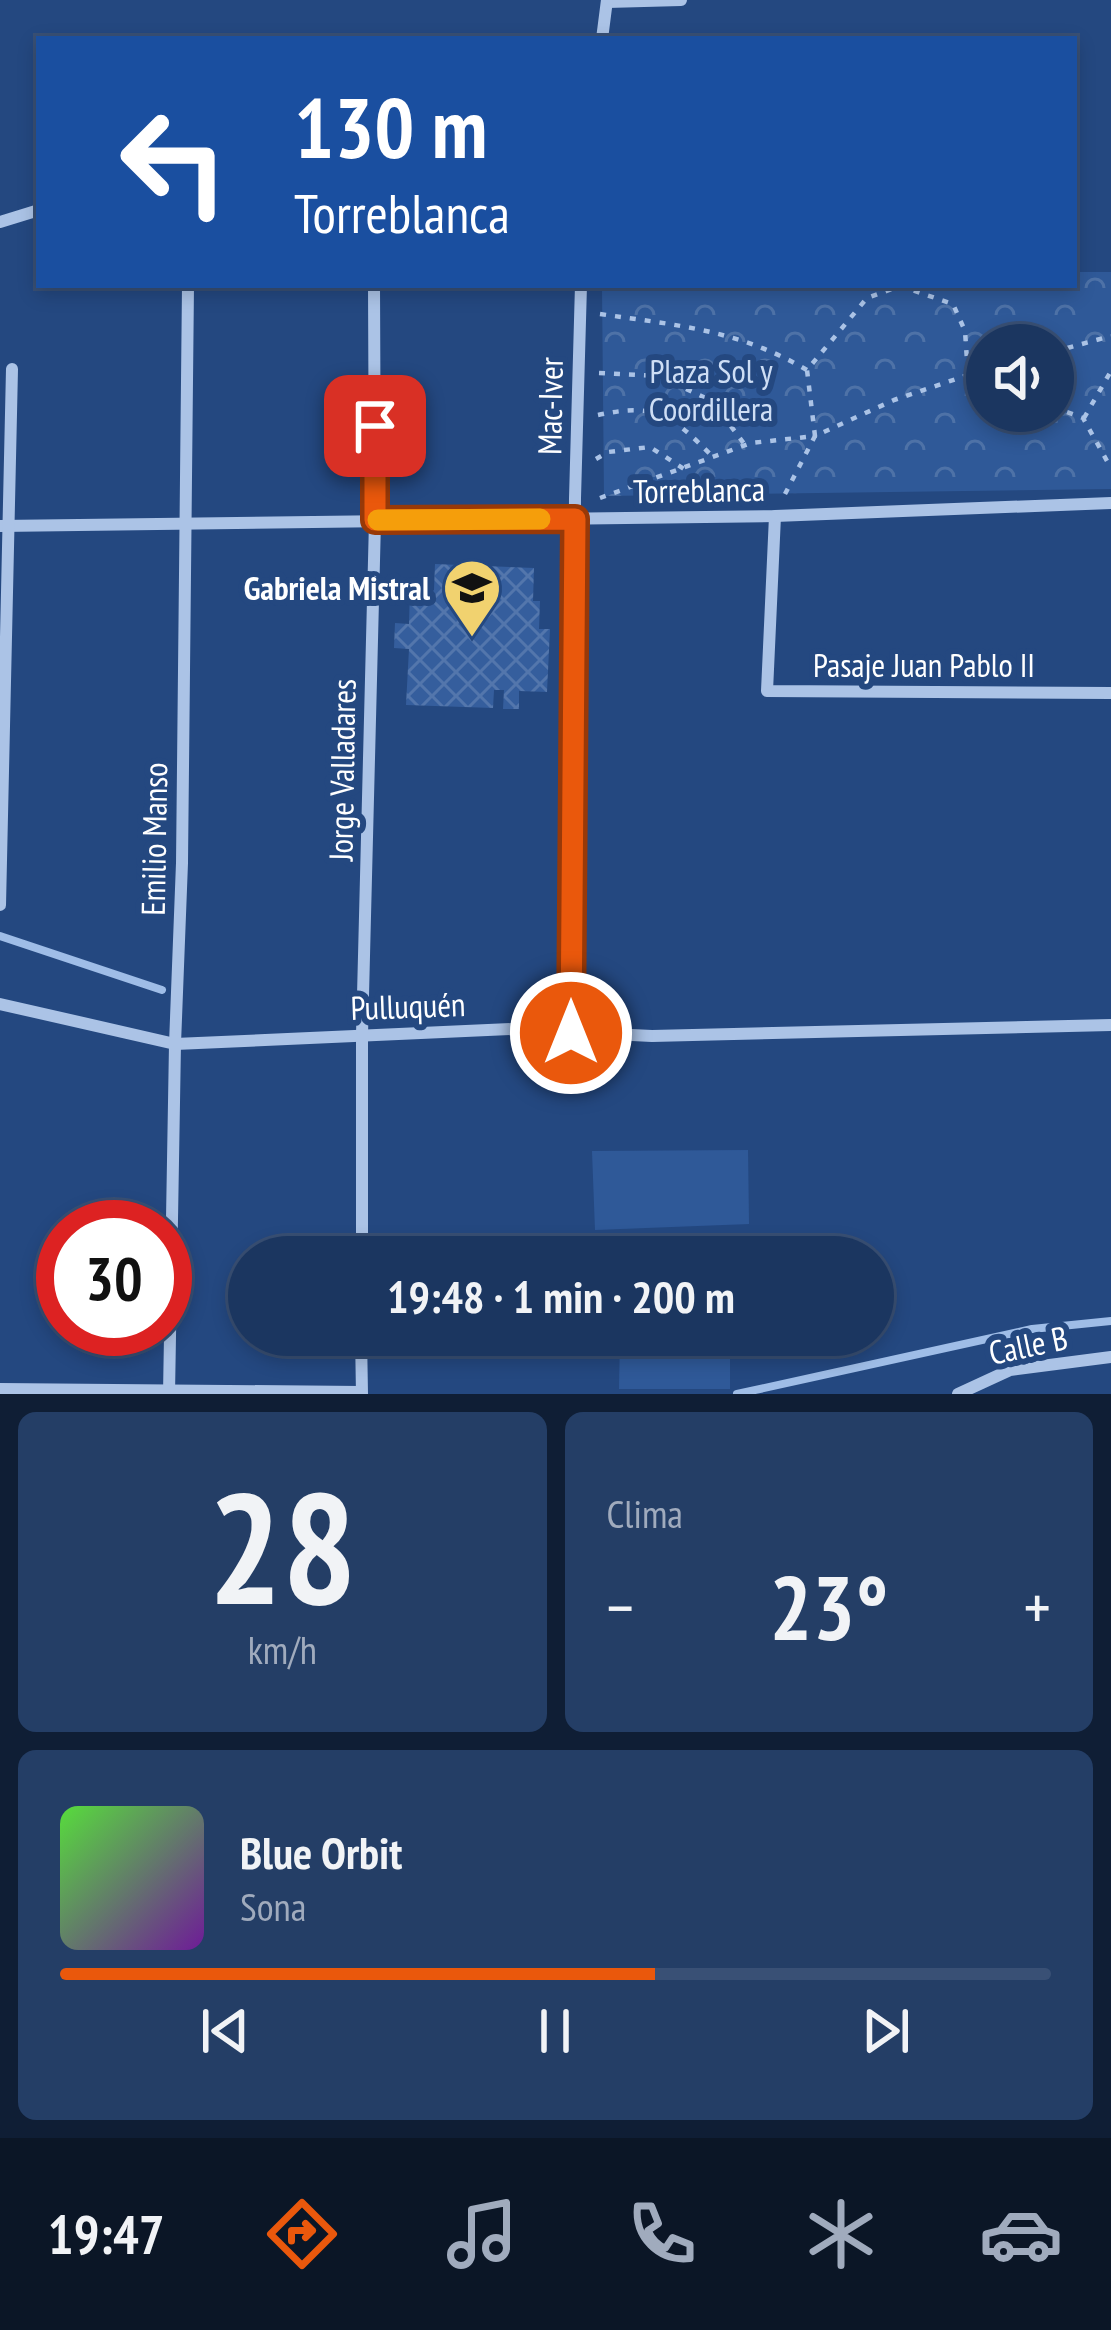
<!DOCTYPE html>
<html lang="es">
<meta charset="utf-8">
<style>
body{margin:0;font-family:"PT Sans Narrow",sans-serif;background:#243e66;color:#f1f3f6;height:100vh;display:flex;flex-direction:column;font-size:45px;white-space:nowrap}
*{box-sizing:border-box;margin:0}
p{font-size:39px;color:#a0abbd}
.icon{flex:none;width:66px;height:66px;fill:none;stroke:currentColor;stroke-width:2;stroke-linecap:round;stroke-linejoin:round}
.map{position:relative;height:1394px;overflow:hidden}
.panel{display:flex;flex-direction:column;gap:18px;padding:18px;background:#0f1e35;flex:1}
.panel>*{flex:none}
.top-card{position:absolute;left:36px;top:36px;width:1041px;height:252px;border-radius:0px;box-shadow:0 6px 18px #0003,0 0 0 3px #395075;background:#1a4fa0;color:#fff;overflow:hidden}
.buttons{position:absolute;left:966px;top:324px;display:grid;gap:24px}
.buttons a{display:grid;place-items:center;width:108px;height:108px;border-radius:50%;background:#1b3660;box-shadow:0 6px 18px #0003,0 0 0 3px #395075;font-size:60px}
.speed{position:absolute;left:36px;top:1200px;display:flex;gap:24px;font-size:60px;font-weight:700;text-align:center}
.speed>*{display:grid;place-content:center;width:156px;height:156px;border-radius:50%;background:#1b3660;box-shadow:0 6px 18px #0003,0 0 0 3px #395075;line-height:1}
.speed .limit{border:18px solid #d22;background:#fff;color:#111}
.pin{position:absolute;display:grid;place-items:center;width:102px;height:102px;color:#fff;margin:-51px;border-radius:24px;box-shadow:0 6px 18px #0006}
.me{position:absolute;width:132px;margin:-66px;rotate:0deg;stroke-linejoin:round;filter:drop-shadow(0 0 9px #0008)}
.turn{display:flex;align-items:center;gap:42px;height:252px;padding:0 60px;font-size:54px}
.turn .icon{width:156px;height:156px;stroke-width:2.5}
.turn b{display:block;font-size:84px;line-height:102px}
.big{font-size:90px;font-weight:700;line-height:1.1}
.panel .widget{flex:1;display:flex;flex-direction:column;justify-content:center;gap:18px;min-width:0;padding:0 42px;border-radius:18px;background:#243e66}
.panel .dial{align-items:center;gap:0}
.dial b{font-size:156px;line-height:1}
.song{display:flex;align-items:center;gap:36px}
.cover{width:144px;height:144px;border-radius:18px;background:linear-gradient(135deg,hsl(110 70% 55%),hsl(280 70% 35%))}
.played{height:12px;border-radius:6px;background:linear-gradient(90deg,#ea580c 60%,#395075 60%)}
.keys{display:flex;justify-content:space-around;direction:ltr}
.heat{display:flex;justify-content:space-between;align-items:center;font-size:66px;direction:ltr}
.panel .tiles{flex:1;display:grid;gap:18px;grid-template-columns:1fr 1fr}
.widget:last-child{grid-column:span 2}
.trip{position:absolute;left:228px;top:1236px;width:666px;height:120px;border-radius:60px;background:#1b3660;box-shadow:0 6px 18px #0003,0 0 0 3px #395075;font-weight:700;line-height:120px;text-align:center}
.tabs{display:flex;height:192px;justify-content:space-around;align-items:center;background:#0b1626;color:#a0abbd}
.tabs .icon{width:84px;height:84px}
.tabs .on{color:#ea580c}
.tabs b{font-size:54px;color:#f1f3f6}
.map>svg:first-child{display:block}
.park{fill:url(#park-crowns);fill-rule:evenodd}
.pitch{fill:#2f5998}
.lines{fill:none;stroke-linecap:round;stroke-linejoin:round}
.stream{stroke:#9fbde7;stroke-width:8}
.building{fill:url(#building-cross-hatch)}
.path{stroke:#abc3e6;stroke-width:4.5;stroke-dasharray:6 9;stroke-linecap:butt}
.street{stroke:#abc3e6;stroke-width:12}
.route-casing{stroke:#983908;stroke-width:30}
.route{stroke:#ea580c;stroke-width:21}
.slow{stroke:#f59e0b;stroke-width:21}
.labels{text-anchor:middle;stroke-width:12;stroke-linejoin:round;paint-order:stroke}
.park-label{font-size:33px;fill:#cedef5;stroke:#244880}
.street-label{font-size:33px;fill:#fff;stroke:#244880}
.poi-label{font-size:33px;font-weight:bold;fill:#fff;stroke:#244880;text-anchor:end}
</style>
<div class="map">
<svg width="1111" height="1394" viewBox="0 0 1111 1394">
<defs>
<pattern id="park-crowns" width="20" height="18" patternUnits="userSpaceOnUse" patternTransform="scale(3)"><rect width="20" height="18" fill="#2f5998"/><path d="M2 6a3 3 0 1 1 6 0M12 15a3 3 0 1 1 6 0" fill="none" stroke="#4e72a7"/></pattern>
<pattern id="building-cross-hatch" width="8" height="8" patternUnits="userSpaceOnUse" patternTransform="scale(3)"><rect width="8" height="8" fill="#355e9d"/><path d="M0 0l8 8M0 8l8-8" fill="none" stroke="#5376ac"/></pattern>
</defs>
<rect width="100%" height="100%" fill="#244880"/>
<path class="park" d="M 1074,272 L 1111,272 L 1111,489 L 604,496 L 602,285 L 1074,285 ZM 987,345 L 1053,345 L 1053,411 L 987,411 Z"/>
<g class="pitch">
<path d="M 748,1150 L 749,1224 L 595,1230 L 592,1151 Z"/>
<path d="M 753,1234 L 753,1257 L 592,1257 L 591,1239 Z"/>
<path d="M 620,1335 L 730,1335 L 730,1389 L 619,1389 Z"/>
</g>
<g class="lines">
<g class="stream">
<path d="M 0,936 L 162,990"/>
<path d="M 737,1394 L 1032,1329 L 1111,1321"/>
</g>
</g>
<path class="building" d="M 435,564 L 534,568 L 533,601 L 540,601 L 539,629 L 550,629 L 547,692 L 519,691 L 519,709 L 503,709 L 504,690 L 494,690 L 493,708 L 406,705 L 409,649 L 394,648 L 395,623 L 409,624 L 410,589 L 434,590 Z"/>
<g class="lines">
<g class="path">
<path d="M 600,314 C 676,325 739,330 807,370"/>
<path d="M 1053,352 L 1111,336"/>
<path d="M 599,373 L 658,376 L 712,401 L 745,445"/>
<path d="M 1053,407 L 1083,418 L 1111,468"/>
<path d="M 598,415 C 658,402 672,416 713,457"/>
<path d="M 1084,418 L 1111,371"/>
<path d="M 596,459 L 608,452 L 650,447 L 684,469"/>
<path d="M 785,494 L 815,436 L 894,400 L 968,375 L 987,383"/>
<path d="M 600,498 L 751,443 L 815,436 L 807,370 L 867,298 L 900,286 L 953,304 L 965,331 L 968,375 L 987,370"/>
</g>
<g class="street">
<path d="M 607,2 L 681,0"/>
<path d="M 602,39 L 607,0"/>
<path d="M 0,222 L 39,210"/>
<path d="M 775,516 L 767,691 L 1111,693"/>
<path d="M 0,526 L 775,516 L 1111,503"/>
<path d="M 0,905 L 12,369"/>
<path d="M 0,1004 L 175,1044 L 512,1029 L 652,1036 L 1111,1025"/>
<path d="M 571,1033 L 575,498 L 581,285"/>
<path d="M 362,1257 L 362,1035 L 375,521 L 374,285"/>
<path d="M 361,1335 L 362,1394"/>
<path d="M 0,1389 L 361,1392"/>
<path d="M 169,1394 L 175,1044 L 182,863 L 188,285"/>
<path d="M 958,1394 L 1010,1370 L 1111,1357"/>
</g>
</g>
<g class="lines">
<defs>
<path id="route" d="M 375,426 L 375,520 L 575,519 L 571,1033"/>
</defs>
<use href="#route" class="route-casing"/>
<use href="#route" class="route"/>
<path class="slow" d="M 378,520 L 540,519"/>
</g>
<defs>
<symbol id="school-pin" viewBox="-11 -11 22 30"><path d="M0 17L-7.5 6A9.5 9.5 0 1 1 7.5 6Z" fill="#f1d26f" stroke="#244880"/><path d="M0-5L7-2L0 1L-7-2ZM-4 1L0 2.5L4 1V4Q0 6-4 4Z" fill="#111"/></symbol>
</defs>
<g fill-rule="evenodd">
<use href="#school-pin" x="439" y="555" width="66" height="90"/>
</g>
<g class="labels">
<g class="park-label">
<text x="711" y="383">Plaza Sol y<tspan x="711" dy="38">Coordillera</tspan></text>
</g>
<g class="street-label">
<text transform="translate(550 406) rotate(-89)" y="12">Mac-Iver</text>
<text transform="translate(699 490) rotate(-1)" y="12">Torreblanca</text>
<text x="924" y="677">Pasaje Juan Pablo II</text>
<text transform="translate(342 770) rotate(-89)" y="12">Jorge Valladares</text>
<text transform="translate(154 839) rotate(-89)" y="12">Emilio Manso</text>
<text transform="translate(408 1006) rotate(-2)" y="12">Pulluquén</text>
<text transform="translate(1028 1345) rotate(-12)" y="12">Calle B</text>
</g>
<g class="poi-label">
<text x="430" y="600">Gabriela Mistral</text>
</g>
</g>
</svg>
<div class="buttons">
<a><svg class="icon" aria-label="sound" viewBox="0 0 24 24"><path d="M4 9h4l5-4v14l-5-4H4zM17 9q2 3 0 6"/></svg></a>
</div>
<div class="speed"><div class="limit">30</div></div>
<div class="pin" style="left:375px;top:426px;background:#d93025"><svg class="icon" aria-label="arrive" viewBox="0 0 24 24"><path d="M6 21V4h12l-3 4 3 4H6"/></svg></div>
<svg class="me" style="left:571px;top:1033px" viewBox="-20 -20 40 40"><circle r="17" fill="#ea580c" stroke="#fff" stroke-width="3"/><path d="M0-11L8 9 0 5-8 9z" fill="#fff"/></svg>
<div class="trip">19:48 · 1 min · 200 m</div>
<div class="top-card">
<div class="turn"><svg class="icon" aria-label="left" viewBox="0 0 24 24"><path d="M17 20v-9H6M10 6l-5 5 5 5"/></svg><div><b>130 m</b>Torreblanca</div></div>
</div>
</div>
<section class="panel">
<div class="tiles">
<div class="widget dial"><b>28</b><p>km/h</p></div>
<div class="widget"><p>Clima</p>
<div class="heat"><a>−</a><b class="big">23°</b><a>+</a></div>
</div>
<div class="widget">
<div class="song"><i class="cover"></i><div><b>Blue Orbit</b><p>Sona</p></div></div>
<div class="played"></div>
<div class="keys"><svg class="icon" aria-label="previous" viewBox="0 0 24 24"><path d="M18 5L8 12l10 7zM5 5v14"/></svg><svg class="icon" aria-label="pause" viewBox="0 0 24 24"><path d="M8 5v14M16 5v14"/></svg><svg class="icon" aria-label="next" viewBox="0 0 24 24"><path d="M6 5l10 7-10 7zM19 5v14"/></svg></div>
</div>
</div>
</section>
<nav class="tabs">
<b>19:47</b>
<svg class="icon on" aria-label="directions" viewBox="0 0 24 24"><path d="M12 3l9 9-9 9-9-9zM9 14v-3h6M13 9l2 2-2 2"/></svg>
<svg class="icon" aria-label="music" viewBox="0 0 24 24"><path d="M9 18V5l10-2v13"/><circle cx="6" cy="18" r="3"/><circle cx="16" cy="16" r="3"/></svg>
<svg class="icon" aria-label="phone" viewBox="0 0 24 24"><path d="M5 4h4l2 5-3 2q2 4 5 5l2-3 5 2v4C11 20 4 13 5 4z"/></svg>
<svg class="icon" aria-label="climate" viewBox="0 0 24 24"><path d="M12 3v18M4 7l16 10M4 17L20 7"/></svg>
<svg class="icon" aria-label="car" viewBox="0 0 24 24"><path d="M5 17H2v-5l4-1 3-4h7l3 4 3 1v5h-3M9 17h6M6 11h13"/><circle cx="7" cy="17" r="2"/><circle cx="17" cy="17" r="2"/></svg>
</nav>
